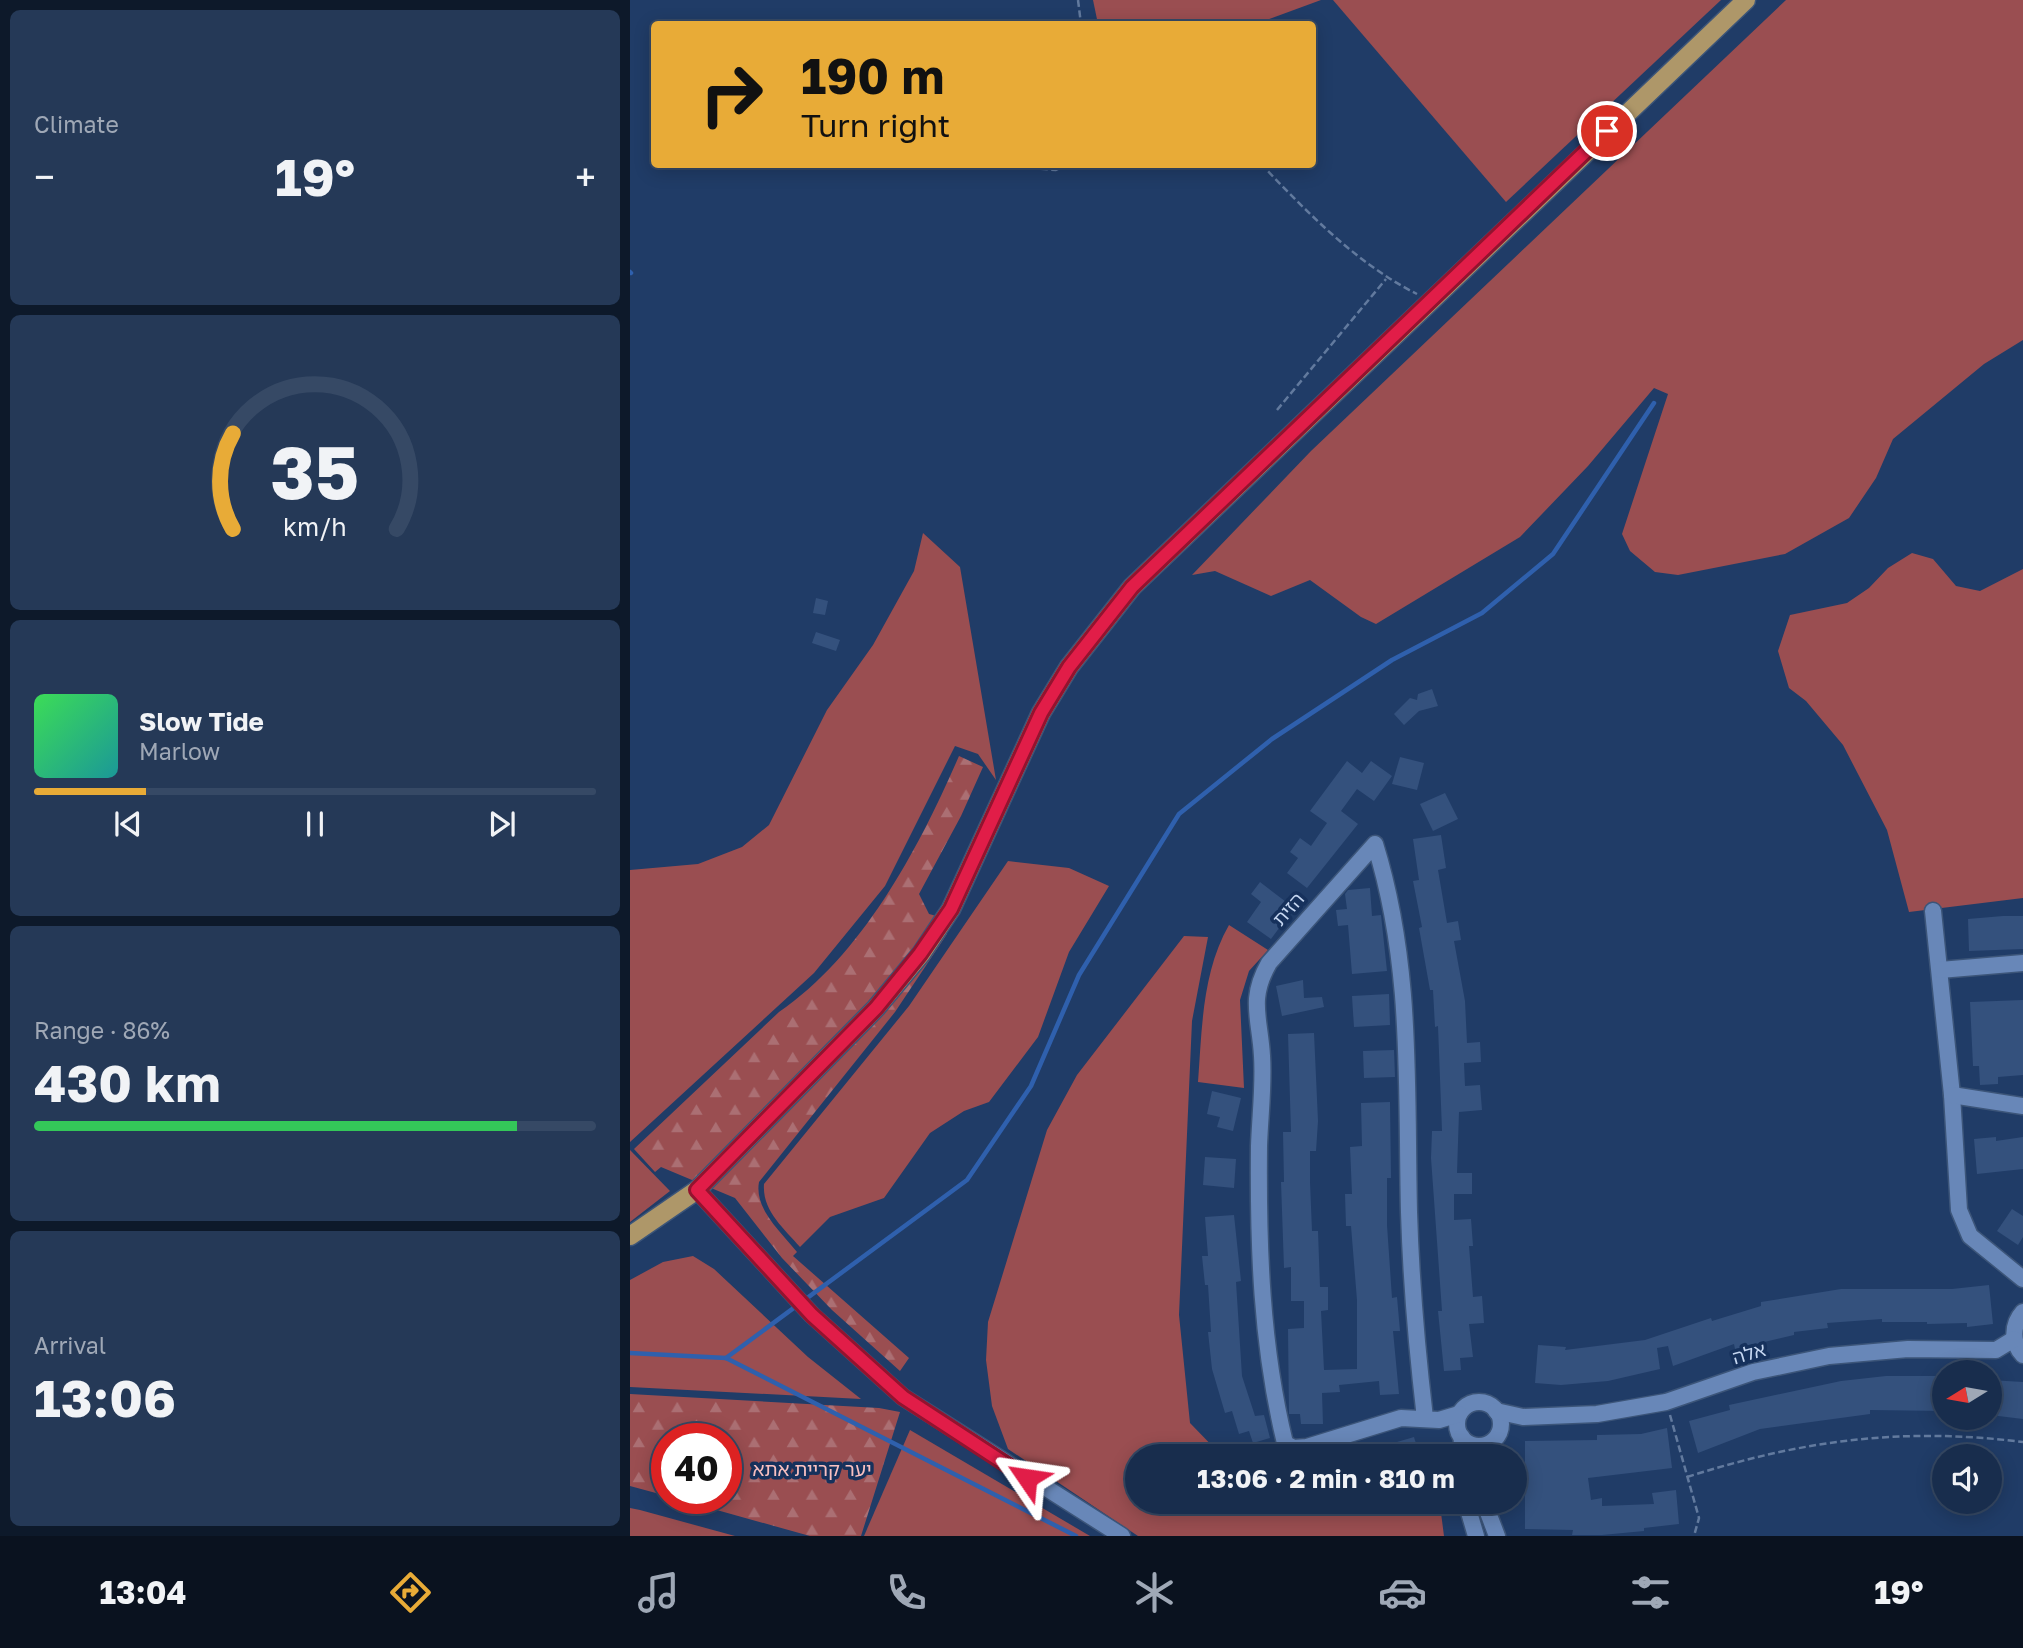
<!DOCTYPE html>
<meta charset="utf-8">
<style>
body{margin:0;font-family:"Golos Text","Noto Sans Hebrew",sans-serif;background:#253957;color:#f1f3f6;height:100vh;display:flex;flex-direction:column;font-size:26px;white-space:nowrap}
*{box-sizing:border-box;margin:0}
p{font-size:23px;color:#9fa8b6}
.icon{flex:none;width:38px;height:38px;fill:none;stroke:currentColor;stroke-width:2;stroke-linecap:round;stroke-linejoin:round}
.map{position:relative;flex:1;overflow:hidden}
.drawer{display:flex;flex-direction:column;gap:10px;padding:10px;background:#0d192a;width:630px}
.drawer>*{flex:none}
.banner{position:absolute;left:21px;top:21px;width:665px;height:147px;border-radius:7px;box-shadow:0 4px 18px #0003,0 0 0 2px #364965;background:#e8ab37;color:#111;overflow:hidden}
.needle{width:46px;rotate:259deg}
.fabs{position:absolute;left:1302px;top:1360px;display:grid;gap:14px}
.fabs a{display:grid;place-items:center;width:70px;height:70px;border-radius:50%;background:#182d4d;box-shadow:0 4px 18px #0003,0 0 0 2px #364965;font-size:35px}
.speed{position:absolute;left:21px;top:1423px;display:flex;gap:14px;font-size:35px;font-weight:700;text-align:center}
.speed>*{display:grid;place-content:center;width:91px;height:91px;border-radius:50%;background:#182d4d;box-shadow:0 4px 18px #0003,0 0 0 2px #364965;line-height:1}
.speed .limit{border:10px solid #d22;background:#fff;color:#111}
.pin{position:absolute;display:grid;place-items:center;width:60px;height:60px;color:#fff;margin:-30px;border:4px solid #fff;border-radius:50%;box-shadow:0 2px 7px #0007}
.me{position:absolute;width:77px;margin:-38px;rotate:302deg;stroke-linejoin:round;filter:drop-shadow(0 0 5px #0008)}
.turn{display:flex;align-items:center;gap:24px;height:147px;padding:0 35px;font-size:32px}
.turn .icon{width:91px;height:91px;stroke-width:2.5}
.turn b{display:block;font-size:49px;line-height:60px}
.big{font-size:52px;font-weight:700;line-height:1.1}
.drawer .widget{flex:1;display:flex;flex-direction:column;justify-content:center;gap:10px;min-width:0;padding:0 24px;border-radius:10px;background:#253957}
.drawer .dial{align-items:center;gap:0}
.dial svg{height:182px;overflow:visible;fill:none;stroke:#364965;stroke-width:7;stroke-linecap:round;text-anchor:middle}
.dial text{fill:#f1f3f6;stroke:none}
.song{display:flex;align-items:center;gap:21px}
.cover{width:84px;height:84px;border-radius:10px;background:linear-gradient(135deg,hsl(130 70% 55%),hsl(180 70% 35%))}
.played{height:7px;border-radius:4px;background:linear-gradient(90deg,#e8ab37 20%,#364965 20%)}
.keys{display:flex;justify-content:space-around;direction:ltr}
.heat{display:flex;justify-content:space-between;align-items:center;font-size:38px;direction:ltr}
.charge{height:10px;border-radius:5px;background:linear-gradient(90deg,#34c759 86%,#364965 0)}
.trip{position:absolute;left:495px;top:1444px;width:402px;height:70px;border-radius:35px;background:#182d4d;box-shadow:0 4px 18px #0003,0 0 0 2px #364965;font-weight:700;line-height:70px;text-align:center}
.menu{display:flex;height:112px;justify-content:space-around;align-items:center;background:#0a121f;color:#9fa8b6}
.menu .icon{width:49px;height:49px}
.menu .active{color:#e8ab37}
.menu b{font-size:32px;color:#f1f3f6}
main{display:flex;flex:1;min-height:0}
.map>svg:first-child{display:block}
.green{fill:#9a4e51}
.forest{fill:url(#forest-firs)}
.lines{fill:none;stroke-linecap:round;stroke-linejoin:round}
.stream{stroke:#2f60ad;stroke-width:4.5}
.building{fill:#34517d}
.minor-casing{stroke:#3c5579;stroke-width:19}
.major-casing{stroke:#3c5579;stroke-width:21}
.path{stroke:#627a9e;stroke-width:2.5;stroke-dasharray:7 3.5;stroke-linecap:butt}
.minor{stroke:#6887b8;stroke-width:16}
.major{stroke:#ae9769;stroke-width:18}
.route-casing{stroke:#92132f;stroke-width:18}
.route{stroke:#e11d48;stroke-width:12}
.labels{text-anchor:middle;stroke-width:7;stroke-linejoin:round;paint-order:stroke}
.street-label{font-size:19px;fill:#c6d7f1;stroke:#16315c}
.park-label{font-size:19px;fill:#fac1c1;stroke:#16315c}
</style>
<main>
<section class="drawer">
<div class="widget"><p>Climate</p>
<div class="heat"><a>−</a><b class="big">19°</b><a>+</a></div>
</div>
<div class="widget dial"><svg viewBox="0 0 100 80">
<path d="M14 69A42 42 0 1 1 86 69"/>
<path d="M14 69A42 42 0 0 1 14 27" stroke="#e8ab37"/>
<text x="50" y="56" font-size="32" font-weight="700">35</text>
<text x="50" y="72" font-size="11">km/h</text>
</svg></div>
<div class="widget">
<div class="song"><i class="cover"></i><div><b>Slow Tide</b><p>Marlow</p></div></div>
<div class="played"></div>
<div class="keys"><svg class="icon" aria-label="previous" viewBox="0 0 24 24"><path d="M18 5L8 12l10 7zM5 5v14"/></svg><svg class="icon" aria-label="pause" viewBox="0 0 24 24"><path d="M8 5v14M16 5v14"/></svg><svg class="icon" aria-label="next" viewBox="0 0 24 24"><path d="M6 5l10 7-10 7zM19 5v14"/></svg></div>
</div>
<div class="widget"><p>Range · 86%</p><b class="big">430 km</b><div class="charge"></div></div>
<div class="widget"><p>Arrival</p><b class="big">13:06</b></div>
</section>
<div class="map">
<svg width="1393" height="1536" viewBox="0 0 1393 1536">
<defs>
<pattern id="forest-firs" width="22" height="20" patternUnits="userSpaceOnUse" patternTransform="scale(1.75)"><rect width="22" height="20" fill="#9a4e51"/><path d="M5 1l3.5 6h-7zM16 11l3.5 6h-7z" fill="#ab6f73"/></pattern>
</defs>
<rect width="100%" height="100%" fill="#203c67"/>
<g class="green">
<path d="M 463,0 L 691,0 L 626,24 L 468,24 Z"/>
<path d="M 703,0 L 1091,0 L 876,202 Z"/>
<path d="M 1156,0 L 1393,0 L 1393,340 L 1354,364 L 1263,439 L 1246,478 L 1219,518 L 1155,554 L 1048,575 L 1025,572 L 1000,551 L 992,534 L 1038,394 L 1024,388 L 958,466 L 890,537 L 746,624 L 731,617 L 680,580 L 641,596 L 585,571 L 562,575 L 681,451 Z"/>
<path d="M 293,533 L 330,567 L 366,780 L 348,754 L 325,746 L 255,886 L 184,973 L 0,1142 L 0,870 L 68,864 L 112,847 L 139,825 L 197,710 L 243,645 L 284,571 Z"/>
<path d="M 1282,553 L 1303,559 L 1326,586 L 1350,591 L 1393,569 L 1393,898 L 1279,912 L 1257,830 L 1213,745 L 1176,701 L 1159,688 L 1148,651 L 1160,615 L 1217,603 L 1239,588 L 1258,568 Z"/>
<path d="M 378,861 L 439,868 L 479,886 L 439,952 L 408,1037 L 359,1102 L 334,1111 L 300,1133 L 254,1198 L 200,1217 L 170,1247 C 154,1228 132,1211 134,1184 L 279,1006 Z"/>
<path d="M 599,925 L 638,950 L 619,971 L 610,1000 L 614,1088 L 568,1082 C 572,1029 572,972 599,925 Z"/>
<path d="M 554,936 L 578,937 L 562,1021 L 549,1315 L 560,1423 L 592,1456 L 508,1456 L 508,1502 L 753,1502 L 755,1509 L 810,1505 L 814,1536 L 508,1536 L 378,1449 L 362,1406 L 356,1360 L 358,1322 L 417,1130 L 447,1075 Z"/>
<path d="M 0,1150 L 40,1191 L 0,1222 Z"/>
<path d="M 63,1256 L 84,1269 L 178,1357 L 231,1399 L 0,1387 L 0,1280 L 33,1262 Z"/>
<path d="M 280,1430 L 460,1536 L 234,1536 Z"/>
<path d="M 0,1508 L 10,1510 L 105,1536 L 0,1536 Z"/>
</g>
<g class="forest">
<path d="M 329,756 L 353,767 L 331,816 L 289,894 L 299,914 L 314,918 L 317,934 L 265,1012 L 129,1182 C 124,1209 151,1232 167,1252 L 163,1256 L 279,1358 L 270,1371 L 202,1310 L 152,1258 L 105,1198 L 31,1167 L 25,1172 L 4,1149 L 149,1012 C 233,955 290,846 329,756 Z"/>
<path d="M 0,1394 L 249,1408 L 270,1412 L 231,1536 L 180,1536 L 44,1498 L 96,1498 L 96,1438 L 37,1438 L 37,1496 L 0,1486 Z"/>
</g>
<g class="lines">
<g class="stream">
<path d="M 0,272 L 1,273"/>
<path d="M 0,1353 L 96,1358 L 446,1536"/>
<path d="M 96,1358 L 337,1180 L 401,1086 L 449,975 L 549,814 L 642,739 L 762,660 L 852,613 L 923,554 L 1024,403"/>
</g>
</g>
<g class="building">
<path d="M 186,598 L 198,601 L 195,615 L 183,613 Z"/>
<path d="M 186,632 L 210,640 L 206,651 L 182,643 Z"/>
<path d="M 802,689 L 808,706 L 789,711 L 774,725 L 764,714 L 780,698 L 787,700 L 788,694 Z"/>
<path d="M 770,757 L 794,763 L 787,790 L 762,784 Z"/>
<path d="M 717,761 L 732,773 L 741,761 L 762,776 L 744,801 L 727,789 L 711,811 L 728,824 L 677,888 L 657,873 L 668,858 L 660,852 L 670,838 L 681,846 L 697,823 L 680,811 Z"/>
<path d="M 815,793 L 828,819 L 803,831 L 790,804 Z"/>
<path d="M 811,835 L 816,868 L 808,870 L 817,923 L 828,921 L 831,940 L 824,941 L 835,1001 L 837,1043 L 850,1042 L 851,1062 L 834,1063 L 835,1086 L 850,1085 L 852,1110 L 829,1112 L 827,1173 L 842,1173 L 842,1194 L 824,1194 L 824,1220 L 841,1219 L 843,1246 L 839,1246 L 843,1297 L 852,1296 L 854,1323 L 839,1324 L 843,1357 L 830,1358 L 831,1370 L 814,1371 L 808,1311 L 812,1311 L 801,1158 L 802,1131 L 812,1131 L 808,1026 L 805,1027 L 803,990 L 800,990 L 789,928 L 792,927 L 783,881 L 789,880 L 783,839 Z"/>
<path d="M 630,882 L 664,908 L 641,939 L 617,922 L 631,902 L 621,894 Z"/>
<path d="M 740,888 L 742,916 L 751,915 L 757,971 L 722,974 L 718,925 L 708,926 L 706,910 L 717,909 L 715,894 L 718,890 Z"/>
<path d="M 1373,916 L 1393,916 L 1393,949 L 1339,951 L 1338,919 Z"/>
<path d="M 673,980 L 674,998 L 692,997 L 694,1007 L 652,1016 L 646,986 Z"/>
<path d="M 759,994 L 760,1025 L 724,1027 L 722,996 Z"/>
<path d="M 1393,1000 L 1393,1075 L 1368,1077 L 1368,1084 L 1350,1085 L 1349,1066 L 1343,1066 L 1340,1002 Z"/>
<path d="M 684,1033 L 688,1121 L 686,1151 L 680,1151 L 680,1182 L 682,1231 L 688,1231 L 690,1287 L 698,1287 L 698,1310 L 691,1311 L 694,1370 L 727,1369 L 727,1300 L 721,1226 L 716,1226 L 715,1194 L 722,1194 L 720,1147 L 732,1146 L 731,1103 L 760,1102 L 761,1178 L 757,1178 L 757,1225 L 762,1298 L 767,1297 L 770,1331 L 763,1331 L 769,1394 L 750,1395 L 749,1381 L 709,1385 L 710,1392 L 692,1393 L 693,1424 L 671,1424 L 670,1414 L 659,1414 L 658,1329 L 674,1328 L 674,1301 L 661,1301 L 661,1267 L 654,1268 L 651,1182 L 654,1182 L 653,1132 L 661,1132 L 658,1034 Z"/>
<path d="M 764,1050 L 765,1077 L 734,1078 L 733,1051 Z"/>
<path d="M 582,1091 L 611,1098 L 603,1131 L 587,1127 L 590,1117 L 577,1114 Z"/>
<path d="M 1366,1137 L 1366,1141 L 1393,1137 L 1393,1169 L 1347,1174 L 1344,1139 Z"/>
<path d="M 575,1157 L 606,1159 L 604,1188 L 573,1185 Z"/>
<path d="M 1382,1209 L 1393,1216 L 1393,1237 L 1388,1245 L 1367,1231 Z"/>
<path d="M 604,1215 L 611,1281 L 606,1282 L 612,1376 L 625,1416 L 634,1415 L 640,1438 L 623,1443 L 619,1431 L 609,1434 L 602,1411 L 595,1413 L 582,1369 L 578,1332 L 581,1332 L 578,1285 L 575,1285 L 572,1256 L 578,1256 L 575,1217 Z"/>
<path d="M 1359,1285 L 1363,1324 L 1337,1327 L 1337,1323 L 1297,1324 L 1297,1322 L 1252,1322 L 1252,1319 L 1197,1323 L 1198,1328 L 1164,1332 L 1164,1335 L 1105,1349 L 1104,1344 L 1043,1366 L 1038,1346 L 1027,1348 L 1030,1369 L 978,1381 L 931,1385 L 905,1383 L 908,1345 L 936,1347 L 935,1350 L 1015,1340 L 1081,1318 L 1082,1321 L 1131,1306 L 1131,1302 L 1211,1289 L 1322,1289 Z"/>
<path d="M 1256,1376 L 1314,1376 L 1314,1411 L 1240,1410 L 1240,1414 L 1130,1429 L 1068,1453 L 1059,1421 L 1100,1410 L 1099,1405 L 1211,1381 Z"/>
<path d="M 1360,1380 L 1393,1382 L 1393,1419 L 1360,1415 Z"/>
<path d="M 1037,1428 L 1042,1468 L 958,1478 L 961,1500 L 972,1498 L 972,1506 L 1024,1504 L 1022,1493 L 1046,1490 L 1049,1524 L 1014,1528 L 1014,1531 L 972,1535 L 942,1535 L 943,1530 L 895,1529 L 895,1441 L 967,1440 L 967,1435 L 1011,1434 Z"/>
<path d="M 784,1437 L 789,1454 L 771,1456 L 767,1442 Z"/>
</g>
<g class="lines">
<defs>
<g id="minor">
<path d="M 1303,911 L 1322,1095 L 1329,1210 L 1340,1236 L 1393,1279"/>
<path d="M 1310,970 L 1393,963"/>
<path d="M 1322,1095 L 1393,1106"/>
<path d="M 67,1190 L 182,1315 L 273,1397 L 492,1536"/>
<path d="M 1393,1312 C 1382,1324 1381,1343 1393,1355"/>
<circle cx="849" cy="1424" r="22"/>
<path d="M 866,1411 L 893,1417 L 967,1414 L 1036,1402 L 1123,1372 L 1199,1356 L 1278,1349 L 1366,1350 L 1384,1339"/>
<path d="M 795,1418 C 787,1350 781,1281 779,1212 C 776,1086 783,966 745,844 L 639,963 C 618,1000 630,1018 632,1056 C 634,1085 630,1116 629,1146 C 628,1246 631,1345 655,1443 L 663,1448 L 677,1447 L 771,1418 L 809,1420 L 829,1414"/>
<path d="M 831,1456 L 832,1437"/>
<path d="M 836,1502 L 846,1536"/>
<path d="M 854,1502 L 867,1536"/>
</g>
<path id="major" d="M 0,1236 L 67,1190 L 246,1008 L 291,954 L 321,909 L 411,713 L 439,667 L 502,587 L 1116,0"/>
</defs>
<use href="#minor" class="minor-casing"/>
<use href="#major" class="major-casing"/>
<g class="path">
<path d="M 448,0 L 451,24"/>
<path d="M 348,164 L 426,170 L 438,164"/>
<path d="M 631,164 C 677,212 727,264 787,294"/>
<path d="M 647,410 L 756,279"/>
<path d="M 1040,1415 L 1069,1518 L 1064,1536"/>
<path d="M 1057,1477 C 1173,1440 1272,1427 1393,1442"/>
</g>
<use href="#minor" class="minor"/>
<use href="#major" class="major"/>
</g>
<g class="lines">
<defs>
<path id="route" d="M 397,1478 L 273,1397 L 182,1315 L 67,1190 L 246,1008 L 290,954 L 321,909 L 411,713 L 439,667 L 502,587 L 977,131"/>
</defs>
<use href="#route" class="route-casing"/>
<use href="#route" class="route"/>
</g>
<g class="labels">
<g class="street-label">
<text transform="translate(658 909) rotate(-49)" y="7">הזית</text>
<text transform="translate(1119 1353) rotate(-16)" y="7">אלה</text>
</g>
<g class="park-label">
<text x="182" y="1476">יער קריית אתא</text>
</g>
</g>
</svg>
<div class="fabs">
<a><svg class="needle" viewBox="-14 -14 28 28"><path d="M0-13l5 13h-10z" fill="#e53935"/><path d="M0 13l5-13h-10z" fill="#9fa8b6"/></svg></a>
<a><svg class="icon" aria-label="sound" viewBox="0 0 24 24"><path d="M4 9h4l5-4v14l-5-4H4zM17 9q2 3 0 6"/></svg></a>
</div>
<div class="speed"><div class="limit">40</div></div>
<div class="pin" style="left:977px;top:131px;background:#d93025"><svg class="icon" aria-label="arrive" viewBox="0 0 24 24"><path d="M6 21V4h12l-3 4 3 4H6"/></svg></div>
<svg class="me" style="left:397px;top:1478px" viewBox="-20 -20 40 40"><path d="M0-17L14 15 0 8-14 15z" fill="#e11d48" stroke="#fff" stroke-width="4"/></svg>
<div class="trip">13:06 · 2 min · 810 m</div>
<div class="banner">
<div class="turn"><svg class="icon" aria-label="right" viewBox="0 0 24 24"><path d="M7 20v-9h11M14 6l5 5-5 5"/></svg><div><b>190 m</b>Turn right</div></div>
</div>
</div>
</main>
<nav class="menu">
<b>13:04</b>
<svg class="icon active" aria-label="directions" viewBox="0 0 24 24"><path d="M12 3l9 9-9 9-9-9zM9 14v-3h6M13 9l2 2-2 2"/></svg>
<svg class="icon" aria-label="music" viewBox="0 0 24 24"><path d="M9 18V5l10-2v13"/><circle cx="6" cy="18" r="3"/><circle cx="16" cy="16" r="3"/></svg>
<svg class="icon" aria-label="phone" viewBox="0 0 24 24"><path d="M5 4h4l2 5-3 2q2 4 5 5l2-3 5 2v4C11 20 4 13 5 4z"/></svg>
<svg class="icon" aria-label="climate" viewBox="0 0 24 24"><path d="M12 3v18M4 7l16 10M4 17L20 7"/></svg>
<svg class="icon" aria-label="car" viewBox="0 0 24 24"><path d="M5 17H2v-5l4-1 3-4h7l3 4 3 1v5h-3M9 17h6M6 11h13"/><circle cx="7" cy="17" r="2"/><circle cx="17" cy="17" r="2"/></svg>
<svg class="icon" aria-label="filters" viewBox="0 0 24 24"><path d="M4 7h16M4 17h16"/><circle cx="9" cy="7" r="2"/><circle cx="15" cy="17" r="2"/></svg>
<b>19°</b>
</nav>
